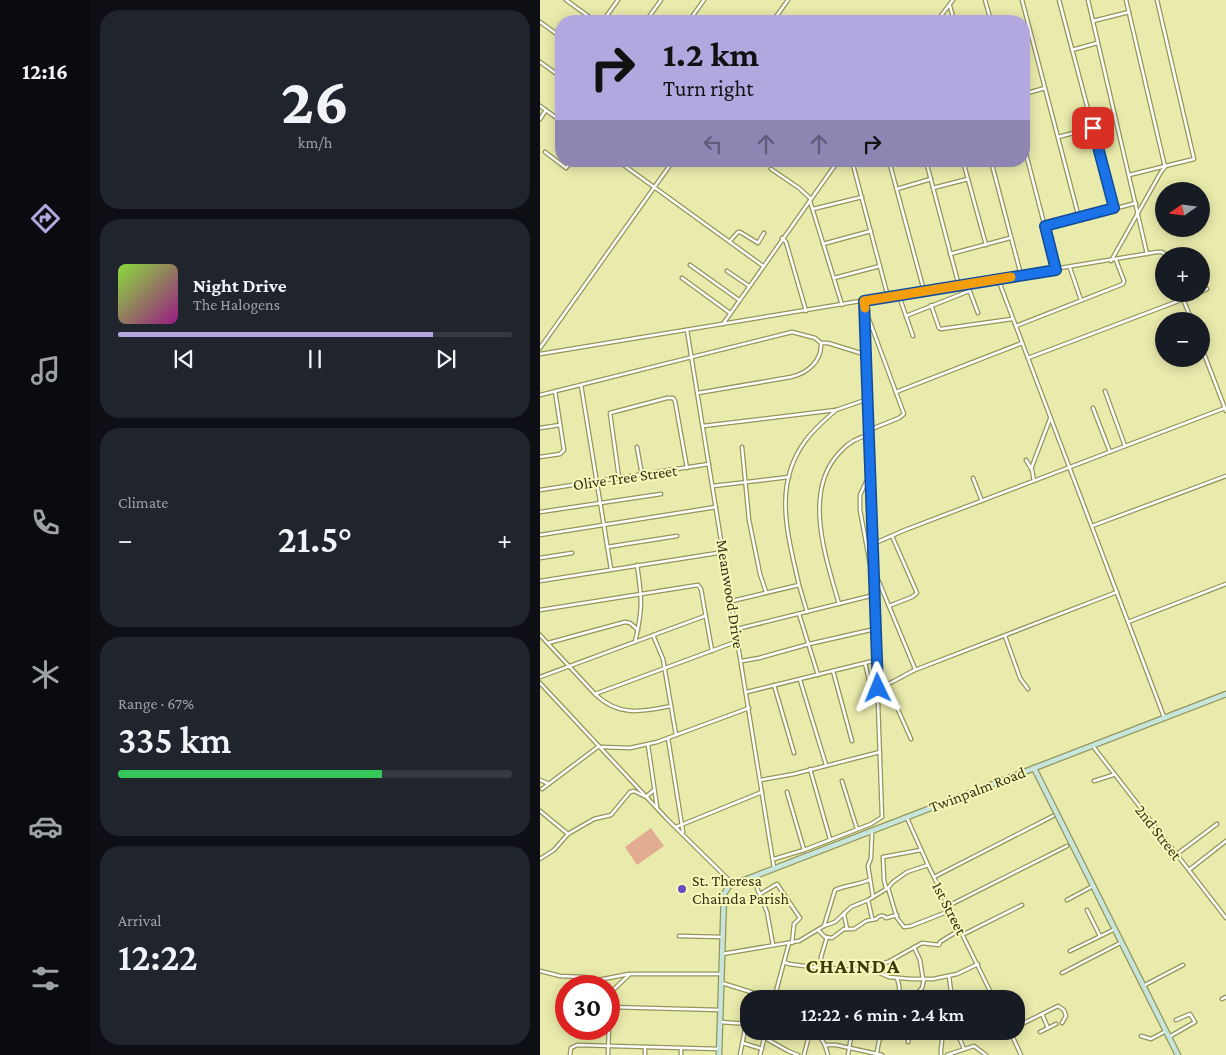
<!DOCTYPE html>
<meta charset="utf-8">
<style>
body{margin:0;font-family:"Crimson Pro",serif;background:#20242c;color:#f1f3f6;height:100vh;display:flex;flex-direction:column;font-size:19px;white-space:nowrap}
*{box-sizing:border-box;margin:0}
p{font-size:16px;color:#9ea1a6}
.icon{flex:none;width:28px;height:28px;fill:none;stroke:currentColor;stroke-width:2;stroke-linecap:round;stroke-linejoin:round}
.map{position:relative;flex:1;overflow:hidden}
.side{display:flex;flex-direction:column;gap:10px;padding:10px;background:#0d0f14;width:450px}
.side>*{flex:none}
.guide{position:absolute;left:15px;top:15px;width:475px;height:152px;border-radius:20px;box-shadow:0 2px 12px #0003;background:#b3a7df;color:#111;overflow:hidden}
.needle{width:32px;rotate:256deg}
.controls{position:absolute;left:615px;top:182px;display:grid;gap:10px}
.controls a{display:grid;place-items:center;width:55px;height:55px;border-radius:50%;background:#171b24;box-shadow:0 2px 12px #0003;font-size:25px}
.speed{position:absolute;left:15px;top:975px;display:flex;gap:10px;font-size:25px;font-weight:700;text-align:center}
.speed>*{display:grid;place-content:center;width:65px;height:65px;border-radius:50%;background:#171b24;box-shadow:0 2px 12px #0003;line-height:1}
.speed .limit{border:8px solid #d22;background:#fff;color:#111}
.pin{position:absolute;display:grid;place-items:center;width:42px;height:42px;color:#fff;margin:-21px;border-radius:10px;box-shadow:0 2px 8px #0006}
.me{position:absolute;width:55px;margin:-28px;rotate:358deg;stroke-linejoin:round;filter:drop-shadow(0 0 4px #0008)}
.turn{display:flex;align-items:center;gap:18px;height:105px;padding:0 25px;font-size:22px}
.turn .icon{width:65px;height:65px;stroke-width:2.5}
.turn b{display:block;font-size:35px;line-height:42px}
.lanes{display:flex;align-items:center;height:48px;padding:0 25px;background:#0003;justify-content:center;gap:25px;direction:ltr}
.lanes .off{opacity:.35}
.big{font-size:38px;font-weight:600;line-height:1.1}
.side .tile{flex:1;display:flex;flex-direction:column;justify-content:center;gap:8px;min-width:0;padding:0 18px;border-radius:20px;background:#20242c}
.side .dial{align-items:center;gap:0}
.dial b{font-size:65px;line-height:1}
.song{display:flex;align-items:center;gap:15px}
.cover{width:60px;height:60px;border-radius:8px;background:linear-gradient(135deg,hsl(90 70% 55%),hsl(310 70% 35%))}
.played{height:5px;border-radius:2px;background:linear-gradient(90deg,#b3a7df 80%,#363941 80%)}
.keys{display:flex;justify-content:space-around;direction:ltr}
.heat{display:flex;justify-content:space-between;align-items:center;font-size:28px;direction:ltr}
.charge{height:8px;border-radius:4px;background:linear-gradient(90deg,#34c759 67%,#363941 0)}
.trip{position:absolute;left:200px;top:990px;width:285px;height:50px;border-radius:20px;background:#171b24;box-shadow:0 2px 12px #0003;font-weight:600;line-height:50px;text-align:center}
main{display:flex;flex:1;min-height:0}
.menu{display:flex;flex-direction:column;width:90px;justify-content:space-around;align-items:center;background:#090b0e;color:#9ea1a6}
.menu .icon{width:35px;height:35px}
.menu .active{color:#b3a7df}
.menu b{font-size:22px;color:#f1f3f6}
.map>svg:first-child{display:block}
.garden{fill:#e1ac8f}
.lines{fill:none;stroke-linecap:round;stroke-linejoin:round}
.minor-casing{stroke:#939559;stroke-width:5}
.secondary-casing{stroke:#939559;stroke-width:7}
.minor{stroke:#fff;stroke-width:2.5}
.secondary{stroke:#c7e5dc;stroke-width:4.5}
.route-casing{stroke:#114b97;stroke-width:12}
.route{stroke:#1a73e8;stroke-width:9}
.slow{stroke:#f59e0b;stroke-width:9}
.poi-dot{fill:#684ac3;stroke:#f6f9b9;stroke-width:2}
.labels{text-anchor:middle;stroke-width:4;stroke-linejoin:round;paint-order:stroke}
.street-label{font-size:16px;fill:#33341a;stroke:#f6f9b9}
.poi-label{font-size:16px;fill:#33341a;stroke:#f6f9b9;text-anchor:start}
.district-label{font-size:21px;font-weight:bold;letter-spacing:1px;fill:#39390a;stroke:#f6f9b9}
</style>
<main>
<nav class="menu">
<b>12:16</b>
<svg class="icon active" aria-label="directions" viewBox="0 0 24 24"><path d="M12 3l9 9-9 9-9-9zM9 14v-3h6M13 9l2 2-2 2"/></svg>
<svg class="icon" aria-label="music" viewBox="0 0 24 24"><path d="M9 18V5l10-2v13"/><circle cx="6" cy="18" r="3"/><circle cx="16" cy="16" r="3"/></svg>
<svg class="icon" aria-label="phone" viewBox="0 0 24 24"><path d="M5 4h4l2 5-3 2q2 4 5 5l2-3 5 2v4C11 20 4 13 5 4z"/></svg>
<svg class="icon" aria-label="climate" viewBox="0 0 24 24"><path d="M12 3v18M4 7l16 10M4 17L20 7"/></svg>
<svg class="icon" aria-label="car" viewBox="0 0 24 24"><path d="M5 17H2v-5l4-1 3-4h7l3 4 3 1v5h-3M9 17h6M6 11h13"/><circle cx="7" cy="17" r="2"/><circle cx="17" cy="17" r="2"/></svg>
<svg class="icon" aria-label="filters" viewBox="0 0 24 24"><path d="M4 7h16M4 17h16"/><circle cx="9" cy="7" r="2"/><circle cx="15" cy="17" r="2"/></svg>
</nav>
<section class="side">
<div class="tile dial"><b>26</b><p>km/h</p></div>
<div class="tile">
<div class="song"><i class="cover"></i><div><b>Night Drive</b><p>The Halogens</p></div></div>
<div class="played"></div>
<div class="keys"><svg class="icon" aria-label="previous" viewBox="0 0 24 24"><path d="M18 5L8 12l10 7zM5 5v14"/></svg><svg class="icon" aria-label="pause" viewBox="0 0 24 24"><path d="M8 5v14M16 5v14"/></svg><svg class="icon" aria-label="next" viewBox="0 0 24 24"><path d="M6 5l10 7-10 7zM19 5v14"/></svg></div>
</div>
<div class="tile"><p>Climate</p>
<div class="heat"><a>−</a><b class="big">21.5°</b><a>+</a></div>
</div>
<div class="tile"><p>Range · 67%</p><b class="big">335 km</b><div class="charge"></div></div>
<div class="tile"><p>Arrival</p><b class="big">12:22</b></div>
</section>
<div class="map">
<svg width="686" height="1055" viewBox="0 0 686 1055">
<rect width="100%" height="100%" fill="#e9ebac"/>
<path class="garden" d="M 111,828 L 124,846 L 97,865 L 85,847 Z"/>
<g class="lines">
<defs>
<g id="minor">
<path d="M 26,0 L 55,21"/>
<path d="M 445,0 L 451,21"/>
<path d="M 482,0 L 539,218"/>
<path d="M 519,0 L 574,208"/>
<path d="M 548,0 L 607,254"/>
<path d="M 410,6 L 414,21"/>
<path d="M 63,21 L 78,0"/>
<path d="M 106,21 L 121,0"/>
<path d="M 149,21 L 164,0"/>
<path d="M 233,21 L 248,0"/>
<path d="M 397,21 L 413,0"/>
<path d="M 553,21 L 589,12"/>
<path d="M 0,22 L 21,37"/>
<path d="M 532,50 L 557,43"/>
<path d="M 0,62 L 21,77"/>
<path d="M 484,94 L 505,88"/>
<path d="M 0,106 L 21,121"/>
<path d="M 0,119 L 6,110"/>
<path d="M 518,137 L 553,128"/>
<path d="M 484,146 L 516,270"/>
<path d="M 5,152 L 26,168 L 32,161"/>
<path d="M 78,161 L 223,266"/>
<path d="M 312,161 L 348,297"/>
<path d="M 349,161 L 384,291"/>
<path d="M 386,161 L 419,286"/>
<path d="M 423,161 L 446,245"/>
<path d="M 451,161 L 481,275"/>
<path d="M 231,169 L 259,188 L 271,199"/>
<path d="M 589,175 L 654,159 L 617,0"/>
<path d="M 393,188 L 428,179"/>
<path d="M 357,189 L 391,179"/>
<path d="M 270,201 L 302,305"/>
<path d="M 273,209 L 322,197"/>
<path d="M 505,227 L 596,203"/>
<path d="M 242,238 L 246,242 L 266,311"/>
<path d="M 190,241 L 198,232 L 200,232 L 218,243 L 224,233"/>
<path d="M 283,244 L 331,231"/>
<path d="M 410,254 L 470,238"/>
<path d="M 571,261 L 621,172 L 625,167 L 586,0"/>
<path d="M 150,265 L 199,300"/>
<path d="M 530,268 L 541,300"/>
<path d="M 187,271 L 209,286"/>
<path d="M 142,278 L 190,313"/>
<path d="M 294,278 L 340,266"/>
<path d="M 458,279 L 624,717"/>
<path d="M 427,284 L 438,313"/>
<path d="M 661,292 L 667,289"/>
<path d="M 641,294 L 652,321"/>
<path d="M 359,296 L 373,336"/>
<path d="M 391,305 L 399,328 L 401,329 L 472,319"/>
<path d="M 327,314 L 364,414 L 359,418 L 329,430"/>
<path d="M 366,316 L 429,291"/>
<path d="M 183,324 L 298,161"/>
<path d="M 476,326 L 583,284 L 584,281 L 576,260"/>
<path d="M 147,330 L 234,868"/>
<path d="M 661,346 L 686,411"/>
<path d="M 0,348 L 133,161"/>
<path d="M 0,354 L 617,252 L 622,252 L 627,256"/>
<path d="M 488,358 L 657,294"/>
<path d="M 41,385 L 71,569"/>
<path d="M 565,391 L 585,446"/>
<path d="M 356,392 L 482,343"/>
<path d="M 158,393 L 251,377 C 268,373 282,361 281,343"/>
<path d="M 0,395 L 252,332 L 275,338 L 281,343 L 288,343 L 327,355"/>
<path d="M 553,408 L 570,452"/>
<path d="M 163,426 L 296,410 L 328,399"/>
<path d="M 0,428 L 20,425"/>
<path d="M 97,447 L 102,475"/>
<path d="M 202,447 L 209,520 L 220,574 L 226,592"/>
<path d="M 0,457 L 20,454 L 24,450 L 15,391"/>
<path d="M 486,460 L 492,470 L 494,481"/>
<path d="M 491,469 L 510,419"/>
<path d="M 79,478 L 70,413 L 127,398 L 133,398 L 135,401 L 147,468"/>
<path d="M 433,478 L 442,501"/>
<path d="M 331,481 L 326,482 L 320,495 L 320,510 L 330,564 L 339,582 L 375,669"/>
<path d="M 173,486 L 249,477"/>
<path d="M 0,490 L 169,464"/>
<path d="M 0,512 L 121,494"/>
<path d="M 552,526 L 686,476"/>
<path d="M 0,535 L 176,507"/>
<path d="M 333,544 L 365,530 L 685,408"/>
<path d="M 67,547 L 137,536"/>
<path d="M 0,558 L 32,553"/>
<path d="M 0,581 L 184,552"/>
<path d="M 259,585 L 267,612"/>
<path d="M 192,601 L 259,585 C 248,535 232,485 266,440 C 274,429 286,419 296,410"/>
<path d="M 299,604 C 286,558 262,491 300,452 C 308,443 318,437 330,435"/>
<path d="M 349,606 L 372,597 L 377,593 L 352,536"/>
<path d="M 0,610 L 158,585 L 161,589 L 172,651"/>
<path d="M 259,614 L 278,675"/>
<path d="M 588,622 L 686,584"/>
<path d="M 197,629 L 334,595"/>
<path d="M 0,635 L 55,694 L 198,641"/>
<path d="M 113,635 L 123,659 L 136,735"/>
<path d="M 465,636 L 480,678 L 488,689"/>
<path d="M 95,642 C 103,609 102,597 97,565"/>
<path d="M 8,643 L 85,622 L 90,623 L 98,630"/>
<path d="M 202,661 L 219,658 L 269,644 L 335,629"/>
<path d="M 325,663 L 332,693 L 337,702"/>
<path d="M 293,671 L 312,741"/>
<path d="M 0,677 L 165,616"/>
<path d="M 260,680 L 286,765"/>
<path d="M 0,683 L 127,819 L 193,884"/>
<path d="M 234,685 L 254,753"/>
<path d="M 347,685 L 371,739"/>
<path d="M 338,688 C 351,684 362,676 375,670 L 577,592"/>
<path d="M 207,692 L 337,660"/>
<path d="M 55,694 C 79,717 101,712 131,706"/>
<path d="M 128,738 L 143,832"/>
<path d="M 108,745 L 117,807"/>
<path d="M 552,745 L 686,918"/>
<path d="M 62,747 L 90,748 L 117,742 L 209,708"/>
<path d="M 270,769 L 290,839"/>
<path d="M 0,780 L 9,784"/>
<path d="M 221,780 L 254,774 L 340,752"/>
<path d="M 302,781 L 317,829"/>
<path d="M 554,781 L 573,775"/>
<path d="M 2,789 L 59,746"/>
<path d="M 247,792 L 264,850"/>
<path d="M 107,796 L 114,790"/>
<path d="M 0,811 L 28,834"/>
<path d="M 367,818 L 388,865 L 454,999"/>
<path d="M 136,827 L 222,792"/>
<path d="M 332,832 L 331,858 L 328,866 L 333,897"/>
<path d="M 637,854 L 677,824"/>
<path d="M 0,859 L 14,850 L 28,834 L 54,819 L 71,815 L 90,792 L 94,791 L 108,798"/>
<path d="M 234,859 L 264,850 L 331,824 L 342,817 L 324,301"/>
<path d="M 649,870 L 686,841"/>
<path d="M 396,876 L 513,816"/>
<path d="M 216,877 L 217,888 L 227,912 L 233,945"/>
<path d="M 346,888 L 344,880 L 343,857 L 381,850"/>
<path d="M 348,888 L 357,918 L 364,927 L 371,926 L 412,910"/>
<path d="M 220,894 L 237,884 L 260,918 L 254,924 L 252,943"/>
<path d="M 328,900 L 332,918"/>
<path d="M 527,900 L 553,886"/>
<path d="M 412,904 L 527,846"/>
<path d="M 547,910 L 560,936"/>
<path d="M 304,914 L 307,929"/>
<path d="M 284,926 L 295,890 C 306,885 318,885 329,880"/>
<path d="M 278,930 L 285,937 L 292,938 L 304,929 L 314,929 L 326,921 L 336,919 C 338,916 343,914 346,918 L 357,915"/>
<path d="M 424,934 L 482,905"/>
<path d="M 139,936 L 183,937"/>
<path d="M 374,947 L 380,960 L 383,979"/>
<path d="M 530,951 L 575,929"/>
<path d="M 182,954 L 259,941 L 284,926 L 295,922 L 311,907 L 328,900 L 348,888 L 353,882 L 367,872 L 388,865"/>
<path d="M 244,962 L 249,964 L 287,969 L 298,968 L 300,970 L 328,968 L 349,977 L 371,979 L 393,979 L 417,974 L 438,964"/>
<path d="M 281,967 L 281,957 L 287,937"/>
<path d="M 336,970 L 335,965 L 348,962 L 382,943 L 399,945 L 400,942 L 421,929"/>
<path d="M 0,971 L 20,976 L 44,977 L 58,980 L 89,974"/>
<path d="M 522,973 L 582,942"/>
<path d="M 409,976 L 412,999"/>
<path d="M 357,978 L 359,985 L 360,999"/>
<path d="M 182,983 L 233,999"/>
<path d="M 603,986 L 643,965"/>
<path d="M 234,999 L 249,943"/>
<path d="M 372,999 L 382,988 L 384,979"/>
<path d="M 682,999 L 686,997"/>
<path d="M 70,1007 L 180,1010"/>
<path d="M 502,1014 L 508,1028"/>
<path d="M 180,1022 L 209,1024"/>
<path d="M 476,1027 L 518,1006 L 524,1010 L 526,1016 L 522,1023"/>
<path d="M 419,1031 L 419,1037 L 424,1049"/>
<path d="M 470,1031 L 481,1055"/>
<path d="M 271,1032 C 282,1036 285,1044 288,1055"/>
<path d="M 500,1032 L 516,1024"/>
<path d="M 301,1034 L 302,1031"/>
<path d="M 601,1036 L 611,1039 L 626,1031"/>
<path d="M 629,1037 L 655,1022 L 650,1014 L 636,1020"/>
<path d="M 225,1038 L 248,1051 L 258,1055"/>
<path d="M 368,1042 L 371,1031"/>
<path d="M 203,1043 L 222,1049"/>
<path d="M 286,1045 L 296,1045 L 342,1055"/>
<path d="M 337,1052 L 339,1041 L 345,1031"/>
<path d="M 30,1055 L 31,1048 L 37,1045 L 179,1049"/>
<path d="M 68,1055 L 70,996 L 71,992 L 90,974 L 181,974"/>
<path d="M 105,1055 L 105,1047"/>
<path d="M 141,1055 L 141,1048"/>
<path d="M 200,1055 L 206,1024"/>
<path d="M 220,1055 L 226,1031"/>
<path d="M 264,1055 L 270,1032"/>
<path d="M 308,1055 L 312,1031"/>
<path d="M 401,1055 C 400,1046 404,1040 401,1031"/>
<path d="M 407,1055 L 434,1046 L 446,1055"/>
</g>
<g id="secondary">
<path d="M 494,768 L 638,1055"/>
<path d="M 179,1055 L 184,894 L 189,886 L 686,694"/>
</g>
</defs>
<use href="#minor" class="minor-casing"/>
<use href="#secondary" class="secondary-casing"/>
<use href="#minor" class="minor"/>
<use href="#secondary" class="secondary"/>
</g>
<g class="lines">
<defs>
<path id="route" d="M 338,688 L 324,301 L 516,270 L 505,226 L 574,208 L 553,128"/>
</defs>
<use href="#route" class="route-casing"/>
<use href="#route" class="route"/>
<path class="slow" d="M 325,308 L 324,301 L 471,277"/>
</g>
<circle class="poi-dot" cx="142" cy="889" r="5"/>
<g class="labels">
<g class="street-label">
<text transform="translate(85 477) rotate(-8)" y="6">Olive Tree Street</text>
<text transform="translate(191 594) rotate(81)" y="6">Meanwood Drive</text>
<text transform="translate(437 789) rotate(-21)" y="6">Twinpalm Road</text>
<text transform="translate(619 832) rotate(52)" y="6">2nd Street</text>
<text transform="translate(410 908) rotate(63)" y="6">1st Street</text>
</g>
<g class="poi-label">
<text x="152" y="886">St. Theresa<tspan x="152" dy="18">Chainda Parish</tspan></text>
</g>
<g class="district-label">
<text x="313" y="973">CHAINDA</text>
</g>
</g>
</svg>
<div class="controls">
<a><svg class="needle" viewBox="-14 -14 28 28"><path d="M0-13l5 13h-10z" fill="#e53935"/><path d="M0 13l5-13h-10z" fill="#9ea1a6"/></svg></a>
<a>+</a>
<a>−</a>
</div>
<div class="speed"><div class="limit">30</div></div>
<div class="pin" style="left:553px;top:128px;background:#d93025"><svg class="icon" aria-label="arrive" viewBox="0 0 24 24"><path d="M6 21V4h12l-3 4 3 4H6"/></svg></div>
<svg class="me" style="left:338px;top:688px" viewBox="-20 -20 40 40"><path d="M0-17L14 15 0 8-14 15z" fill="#1a73e8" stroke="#fff" stroke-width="4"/></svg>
<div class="trip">12:22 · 6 min · 2.4 km</div>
<div class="guide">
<div class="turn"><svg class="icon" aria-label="right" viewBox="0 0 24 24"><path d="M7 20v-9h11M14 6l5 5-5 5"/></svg><div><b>1.2 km</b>Turn right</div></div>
<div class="lanes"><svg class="icon off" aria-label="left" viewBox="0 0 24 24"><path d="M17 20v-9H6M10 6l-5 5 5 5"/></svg><svg class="icon off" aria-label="ahead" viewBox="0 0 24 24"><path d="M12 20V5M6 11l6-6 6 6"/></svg><svg class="icon off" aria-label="ahead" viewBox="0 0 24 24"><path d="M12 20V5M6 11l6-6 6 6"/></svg><svg class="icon" aria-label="right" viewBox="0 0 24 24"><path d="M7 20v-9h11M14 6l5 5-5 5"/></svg></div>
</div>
</div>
</main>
